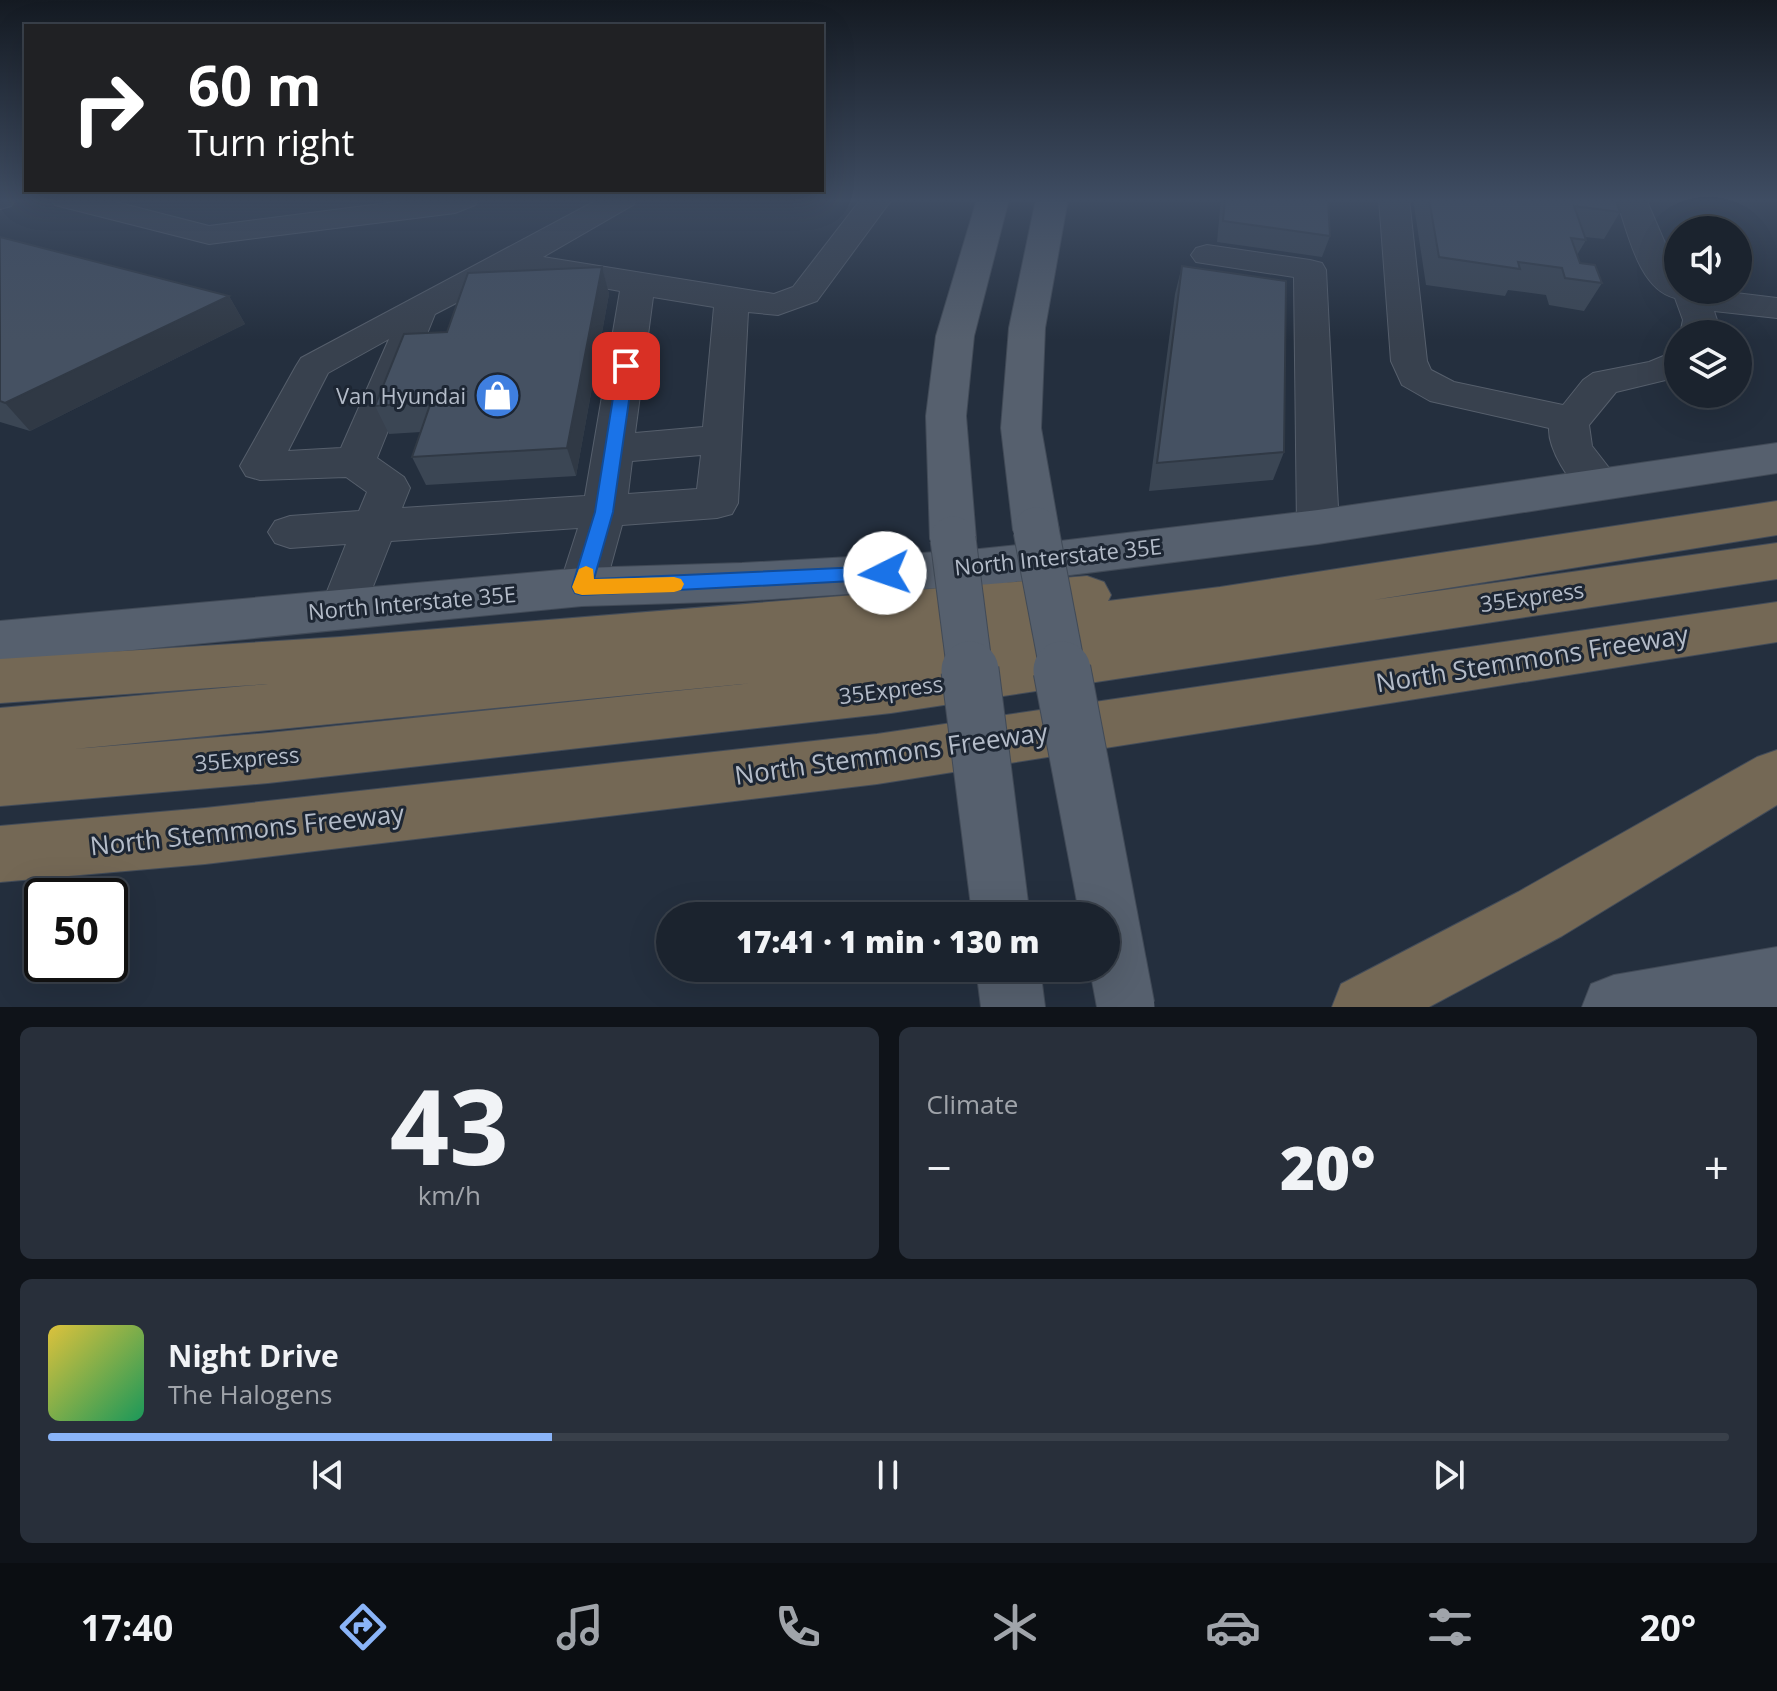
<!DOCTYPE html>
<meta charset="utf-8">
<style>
body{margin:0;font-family:"Open Sans",sans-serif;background:#282f3a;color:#f1f3f6;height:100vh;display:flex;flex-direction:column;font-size:30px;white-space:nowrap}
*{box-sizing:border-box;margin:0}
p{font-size:26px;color:#a0a4aa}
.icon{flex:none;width:44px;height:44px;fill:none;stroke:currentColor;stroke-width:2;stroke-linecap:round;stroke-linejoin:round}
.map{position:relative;height:1007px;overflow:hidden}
.drawer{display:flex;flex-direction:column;gap:20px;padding:20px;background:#0f1319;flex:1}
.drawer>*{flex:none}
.guide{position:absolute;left:24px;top:24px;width:800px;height:168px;border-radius:0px;box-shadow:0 8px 32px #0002,0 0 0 2px #39404a;background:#202124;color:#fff;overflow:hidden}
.tools{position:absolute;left:1664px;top:216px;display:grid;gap:16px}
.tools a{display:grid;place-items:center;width:88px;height:88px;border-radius:50%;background:#1b232e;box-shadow:0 8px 32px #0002,0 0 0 2px #39404a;font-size:40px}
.speed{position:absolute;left:24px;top:878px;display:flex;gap:16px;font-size:40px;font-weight:700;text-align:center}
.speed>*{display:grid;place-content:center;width:104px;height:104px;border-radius:50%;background:#1b232e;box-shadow:0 8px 32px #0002,0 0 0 2px #39404a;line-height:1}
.speed .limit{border:4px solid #111;border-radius:12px;background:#fff;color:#111}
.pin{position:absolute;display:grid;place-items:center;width:68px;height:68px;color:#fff;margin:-34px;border-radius:16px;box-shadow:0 4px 12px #0006}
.me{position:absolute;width:88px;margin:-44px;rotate:266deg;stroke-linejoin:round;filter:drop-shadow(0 0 6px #0008)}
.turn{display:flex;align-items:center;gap:28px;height:168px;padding:0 32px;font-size:36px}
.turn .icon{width:104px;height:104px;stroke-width:2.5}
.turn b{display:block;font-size:56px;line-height:68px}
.big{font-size:60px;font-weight:800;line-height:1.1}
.drawer .card{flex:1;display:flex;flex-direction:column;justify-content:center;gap:12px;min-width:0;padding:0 28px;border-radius:12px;background:#282f3a}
.drawer .dial{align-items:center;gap:0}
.dial b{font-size:104px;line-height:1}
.song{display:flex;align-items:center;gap:24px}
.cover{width:96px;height:96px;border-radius:12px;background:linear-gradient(135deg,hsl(50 70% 55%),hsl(150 70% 35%))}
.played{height:8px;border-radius:4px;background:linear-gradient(90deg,#8ab4f8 30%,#39404a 30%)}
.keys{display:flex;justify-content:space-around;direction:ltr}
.heat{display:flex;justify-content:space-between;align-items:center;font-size:44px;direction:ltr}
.drawer .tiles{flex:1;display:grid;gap:20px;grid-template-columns:1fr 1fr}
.card:last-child{grid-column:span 2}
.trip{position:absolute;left:656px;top:902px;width:464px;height:80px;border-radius:40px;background:#1b232e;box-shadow:0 8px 32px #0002,0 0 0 2px #39404a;font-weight:800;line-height:80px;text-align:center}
.tab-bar{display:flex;height:128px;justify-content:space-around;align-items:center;background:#0b0e12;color:#a0a4aa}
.tab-bar .icon{width:56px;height:56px}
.tab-bar .selected{color:#8ab4f8}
.tab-bar b{font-size:36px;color:#f1f3f6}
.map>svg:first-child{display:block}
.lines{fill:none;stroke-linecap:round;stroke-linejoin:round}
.minor-casing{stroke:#565f6c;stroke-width:2}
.major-casing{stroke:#414a57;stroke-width:2}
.highway-casing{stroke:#434c59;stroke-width:2}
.minor{fill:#38414e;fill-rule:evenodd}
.major{fill:#56606e;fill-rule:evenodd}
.highway{fill:#746855;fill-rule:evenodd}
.major-bridge-far1-casing{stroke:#414a57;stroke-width:47;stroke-linecap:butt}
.major-bridge-casing{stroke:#414a57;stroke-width:59;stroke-linecap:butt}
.major-bridge-far1{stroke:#56606e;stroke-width:45}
.major-bridge{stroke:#56606e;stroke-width:57}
.wall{fill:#3b4654}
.shaded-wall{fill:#303945}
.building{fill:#455162;stroke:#303945;stroke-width:2}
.route{fill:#1a73e8;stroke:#114b97;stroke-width:2}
.slow{fill:#f59e0b}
.labels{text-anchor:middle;stroke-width:6;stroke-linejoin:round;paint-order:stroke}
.poi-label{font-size:22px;fill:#b4bcc9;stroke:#1d2633;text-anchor:end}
.street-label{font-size:22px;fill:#b4bcc9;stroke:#1d2633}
.near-street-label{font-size:26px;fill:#b4bcc9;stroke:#1d2633}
</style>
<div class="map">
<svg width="1777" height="1007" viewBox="0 0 1777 1007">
<rect width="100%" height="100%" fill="#242f3e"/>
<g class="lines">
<defs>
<g id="minor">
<path d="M 0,199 L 15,199 L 15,200 L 11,206 L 0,209 Z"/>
<path d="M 51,199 L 104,199 L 209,226 L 419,199 L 479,199 L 475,205 L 455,213 L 209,244 L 55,205 Z"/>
<path d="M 599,199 L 637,199 L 633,205 L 543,257 L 774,294 L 793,287 L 861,199 L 892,199 L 817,301 L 778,315 L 748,312 L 738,503 L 732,514 L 717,518 L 622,525 L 605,587 L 598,600 L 582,605 L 566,600 L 559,587 L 578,528 L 391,541 L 359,622 L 343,628 L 327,622 L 320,609 L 346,544 L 290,548 L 275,543 L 268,532 L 275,521 L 290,516 L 359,511 L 367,492 L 346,477 L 260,480 L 246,476 L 240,466 L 296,366 L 301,358 ZM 516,272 L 620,291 L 585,496 L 402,508 L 410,488 L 404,477 L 377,458 L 435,314 ZM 653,297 L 714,307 L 703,427 L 635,433 ZM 389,339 L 341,448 L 288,451 L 328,373 ZM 701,455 L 697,489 L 628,494 L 632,461 Z"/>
<path d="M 1379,199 L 1409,199 L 1427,361 L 1431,370 L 1454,382 L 1563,405 L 1583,380 L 1593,373 L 1649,362 L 1678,350 L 1678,377 L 1616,392 L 1589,425 L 1592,446 L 1620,482 L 1614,492 C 1604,495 1598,498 1588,494 C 1569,485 1548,448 1549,428 L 1430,401 L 1402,385 L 1391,361 Z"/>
<path d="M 1616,199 L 1646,199 L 1678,273 L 1678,290 L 1711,290 L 1777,298 L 1777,318 L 1714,311 L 1717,320 L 1716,334 L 1680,334 L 1683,320 L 1675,298 C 1638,289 1628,231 1616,199 Z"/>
<path d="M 1207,245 L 1310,260 L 1322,263 L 1326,270 L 1339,527 L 1333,538 L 1318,543 L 1303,538 L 1297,527 L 1294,277 L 1196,262 L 1191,255 L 1196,248 Z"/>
</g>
<g id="major">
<path d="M 977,199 L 1009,199 L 974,336 L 966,416 L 976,539 L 970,550 L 1028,544 L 1020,542 L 1013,530 L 1001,428 L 1009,328 L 1036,199 L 1068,199 L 1045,328 L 1041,428 L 1059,530 L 1052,542 L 1318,510 L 1777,443 L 1777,473 L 1318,544 L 999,584 L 742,601 L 582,606 L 0,663 L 0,621 L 582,568 L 742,563 L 938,552 L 930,539 L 926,416 L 936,336 Z"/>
<path d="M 1777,947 L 1777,1007 L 1582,1007 L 1591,984 L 1614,975 Z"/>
<path d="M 976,968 L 1040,968 L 1045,1007 L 981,1007 Z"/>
</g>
<g id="highway">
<path d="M 1777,501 L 1777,535 L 1373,600 L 1777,543 L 1777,579 L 891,713 L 268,783 L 0,806 L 0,708 L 268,684 L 0,703 L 0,659 L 340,637 L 1087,576 L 1104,582 L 1111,595 L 1108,601 L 1220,587 ZM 753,683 L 268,733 L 74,749 Z"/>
<path d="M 1777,602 L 1777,642 L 877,784 L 205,864 L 0,882 L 0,826 L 205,808 L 877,734 Z"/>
<path d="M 1777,750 L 1777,805 L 1562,936 L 1429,1007 L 1332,1007 L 1341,984 L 1518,892 L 1757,757 Z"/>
</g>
</defs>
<use href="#minor" class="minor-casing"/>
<use href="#major" class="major-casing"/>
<use href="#highway" class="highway-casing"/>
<use href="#minor" class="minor"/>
<use href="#major" class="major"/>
<use href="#highway" class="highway"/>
<defs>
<g id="major-bridge-far1">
<path d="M 1036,530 L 1063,672"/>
<path d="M 953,539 L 970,672"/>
</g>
<g id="major-bridge">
<path d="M 970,670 L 1001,916"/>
<path d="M 1062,670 L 1126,1007"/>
</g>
</defs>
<use href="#major-bridge-far1" class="major-bridge-far1-casing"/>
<use href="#major-bridge" class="major-bridge-casing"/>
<use href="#major-bridge-far1" class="major-bridge-far1"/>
<use href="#major-bridge" class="major-bridge"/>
</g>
<g class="wall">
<path d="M 1221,199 L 1328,199 L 1330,236 L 1322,257 L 1217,242 Z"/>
<path d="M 1413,199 L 1615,199 L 1620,212 L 1604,239 L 1585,237 L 1586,240 L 1577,255 L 1580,263 L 1602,283 L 1584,311 L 1549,305 L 1546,295 L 1508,290 L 1505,296 L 1426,285 Z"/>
<path d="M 0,237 L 229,296 L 245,324 L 30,431 L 0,422 Z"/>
<path d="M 1182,266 L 1284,452 L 1273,480 L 1149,491 L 1175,294 Z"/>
<path d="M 602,267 L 609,294 L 576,476 L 426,485 L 412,457 L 421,432 L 389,434 L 375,406 L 447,332 Z"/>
</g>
<g class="shaded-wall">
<path d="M 602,267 L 609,294 L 576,476 L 567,448 Z"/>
<path d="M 229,296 L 245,324 L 30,431 L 5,403 Z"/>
</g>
<g class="building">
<path d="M 1225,199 L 1328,199 L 1330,236 L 1223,221 Z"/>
<path d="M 1429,199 L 1615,199 L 1620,212 L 1574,206 L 1586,240 L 1571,238 L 1580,263 L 1595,265 L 1602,283 L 1565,278 L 1562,268 L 1518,262 L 1520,269 L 1439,257 Z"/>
<path d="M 0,237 L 229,296 L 5,403 L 0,401 Z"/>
<path d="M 1182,266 L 1286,281 L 1284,452 L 1157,463 Z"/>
<path d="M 602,267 L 567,448 L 412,457 L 431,402 L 375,406 L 404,334 L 447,332 L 468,273 Z"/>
</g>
<linearGradient id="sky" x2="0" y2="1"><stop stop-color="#141a22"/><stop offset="0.59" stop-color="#3f4d63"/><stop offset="1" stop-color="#3f4d63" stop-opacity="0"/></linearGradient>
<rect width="1777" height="340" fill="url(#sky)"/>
<path class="route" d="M 626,361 L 634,366 L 613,512 L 594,579 L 885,566 L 891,568 L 894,573 L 891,579 L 582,595 L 575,593 L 572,587 L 595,512 L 618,366 Z"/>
<path class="slow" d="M 586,566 L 593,569 L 594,579 L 674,577 L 681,579 L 684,584 L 681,590 L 674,592 L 582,595 L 575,593 L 572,587 L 579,569 Z"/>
<defs>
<symbol id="shop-disc" viewBox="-11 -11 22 22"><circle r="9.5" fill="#3f7fe0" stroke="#1d2633"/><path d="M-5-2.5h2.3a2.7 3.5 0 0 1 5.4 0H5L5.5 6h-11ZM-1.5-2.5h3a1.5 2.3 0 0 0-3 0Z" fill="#fff"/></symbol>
</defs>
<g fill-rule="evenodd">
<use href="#shop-disc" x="472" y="370" width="51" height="51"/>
</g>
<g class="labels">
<g class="poi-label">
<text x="466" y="404">Van Hyundai</text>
</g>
<g class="street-label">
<text transform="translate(1058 557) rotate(-6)" y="8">North Interstate 35E</text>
<text transform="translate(1532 597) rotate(-8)" y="8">35Express</text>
<text transform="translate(412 603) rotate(-5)" y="8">North Interstate 35E</text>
<text transform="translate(891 690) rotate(-7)" y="8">35Express</text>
<text transform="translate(247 759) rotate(-5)" y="8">35Express</text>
</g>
<g class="near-street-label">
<text transform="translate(1532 659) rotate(-9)" y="9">North Stemmons Freeway</text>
<text transform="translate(891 754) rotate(-8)" y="9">North Stemmons Freeway</text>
<text transform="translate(247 830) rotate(-6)" y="9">North Stemmons Freeway</text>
</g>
</g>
</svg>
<div class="tools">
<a><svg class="icon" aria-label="sound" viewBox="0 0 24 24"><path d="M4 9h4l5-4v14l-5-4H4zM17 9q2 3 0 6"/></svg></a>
<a><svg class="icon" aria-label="layers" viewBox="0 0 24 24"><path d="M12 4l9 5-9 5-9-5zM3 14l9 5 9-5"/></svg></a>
</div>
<div class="speed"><div class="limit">50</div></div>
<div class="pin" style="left:626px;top:366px;background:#d93025"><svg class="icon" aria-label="arrive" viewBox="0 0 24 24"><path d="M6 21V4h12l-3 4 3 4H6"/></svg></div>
<svg class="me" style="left:885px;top:573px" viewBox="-20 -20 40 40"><circle r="19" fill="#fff"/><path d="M0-13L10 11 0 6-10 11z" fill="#1a73e8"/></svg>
<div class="trip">17:41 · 1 min · 130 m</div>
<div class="guide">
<div class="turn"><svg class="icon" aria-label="right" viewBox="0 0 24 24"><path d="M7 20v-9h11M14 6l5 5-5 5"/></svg><div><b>60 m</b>Turn right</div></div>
</div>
</div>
<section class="drawer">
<div class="tiles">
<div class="card dial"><b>43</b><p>km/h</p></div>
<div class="card"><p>Climate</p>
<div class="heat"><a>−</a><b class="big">20°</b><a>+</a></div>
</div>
<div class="card">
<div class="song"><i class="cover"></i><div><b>Night Drive</b><p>The Halogens</p></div></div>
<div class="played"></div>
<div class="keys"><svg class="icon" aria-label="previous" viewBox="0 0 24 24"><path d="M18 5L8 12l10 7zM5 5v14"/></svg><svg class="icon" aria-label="pause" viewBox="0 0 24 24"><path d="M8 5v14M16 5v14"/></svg><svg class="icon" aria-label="next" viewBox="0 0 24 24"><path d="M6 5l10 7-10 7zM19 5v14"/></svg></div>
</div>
</div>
</section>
<nav class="tab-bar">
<b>17:40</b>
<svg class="icon selected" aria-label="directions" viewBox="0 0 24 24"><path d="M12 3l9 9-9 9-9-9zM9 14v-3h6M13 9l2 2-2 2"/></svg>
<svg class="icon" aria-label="music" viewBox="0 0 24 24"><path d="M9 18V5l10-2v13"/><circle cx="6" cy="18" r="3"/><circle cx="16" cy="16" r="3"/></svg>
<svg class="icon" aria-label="phone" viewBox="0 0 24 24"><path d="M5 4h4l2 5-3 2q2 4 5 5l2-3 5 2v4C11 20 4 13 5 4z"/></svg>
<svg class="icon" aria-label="climate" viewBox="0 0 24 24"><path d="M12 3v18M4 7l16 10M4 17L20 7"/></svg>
<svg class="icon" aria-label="car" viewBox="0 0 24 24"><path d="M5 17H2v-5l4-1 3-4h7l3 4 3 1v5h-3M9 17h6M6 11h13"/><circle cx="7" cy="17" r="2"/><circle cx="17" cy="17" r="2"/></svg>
<svg class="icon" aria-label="filters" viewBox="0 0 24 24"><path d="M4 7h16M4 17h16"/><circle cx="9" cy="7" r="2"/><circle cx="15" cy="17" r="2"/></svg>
<b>20°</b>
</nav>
